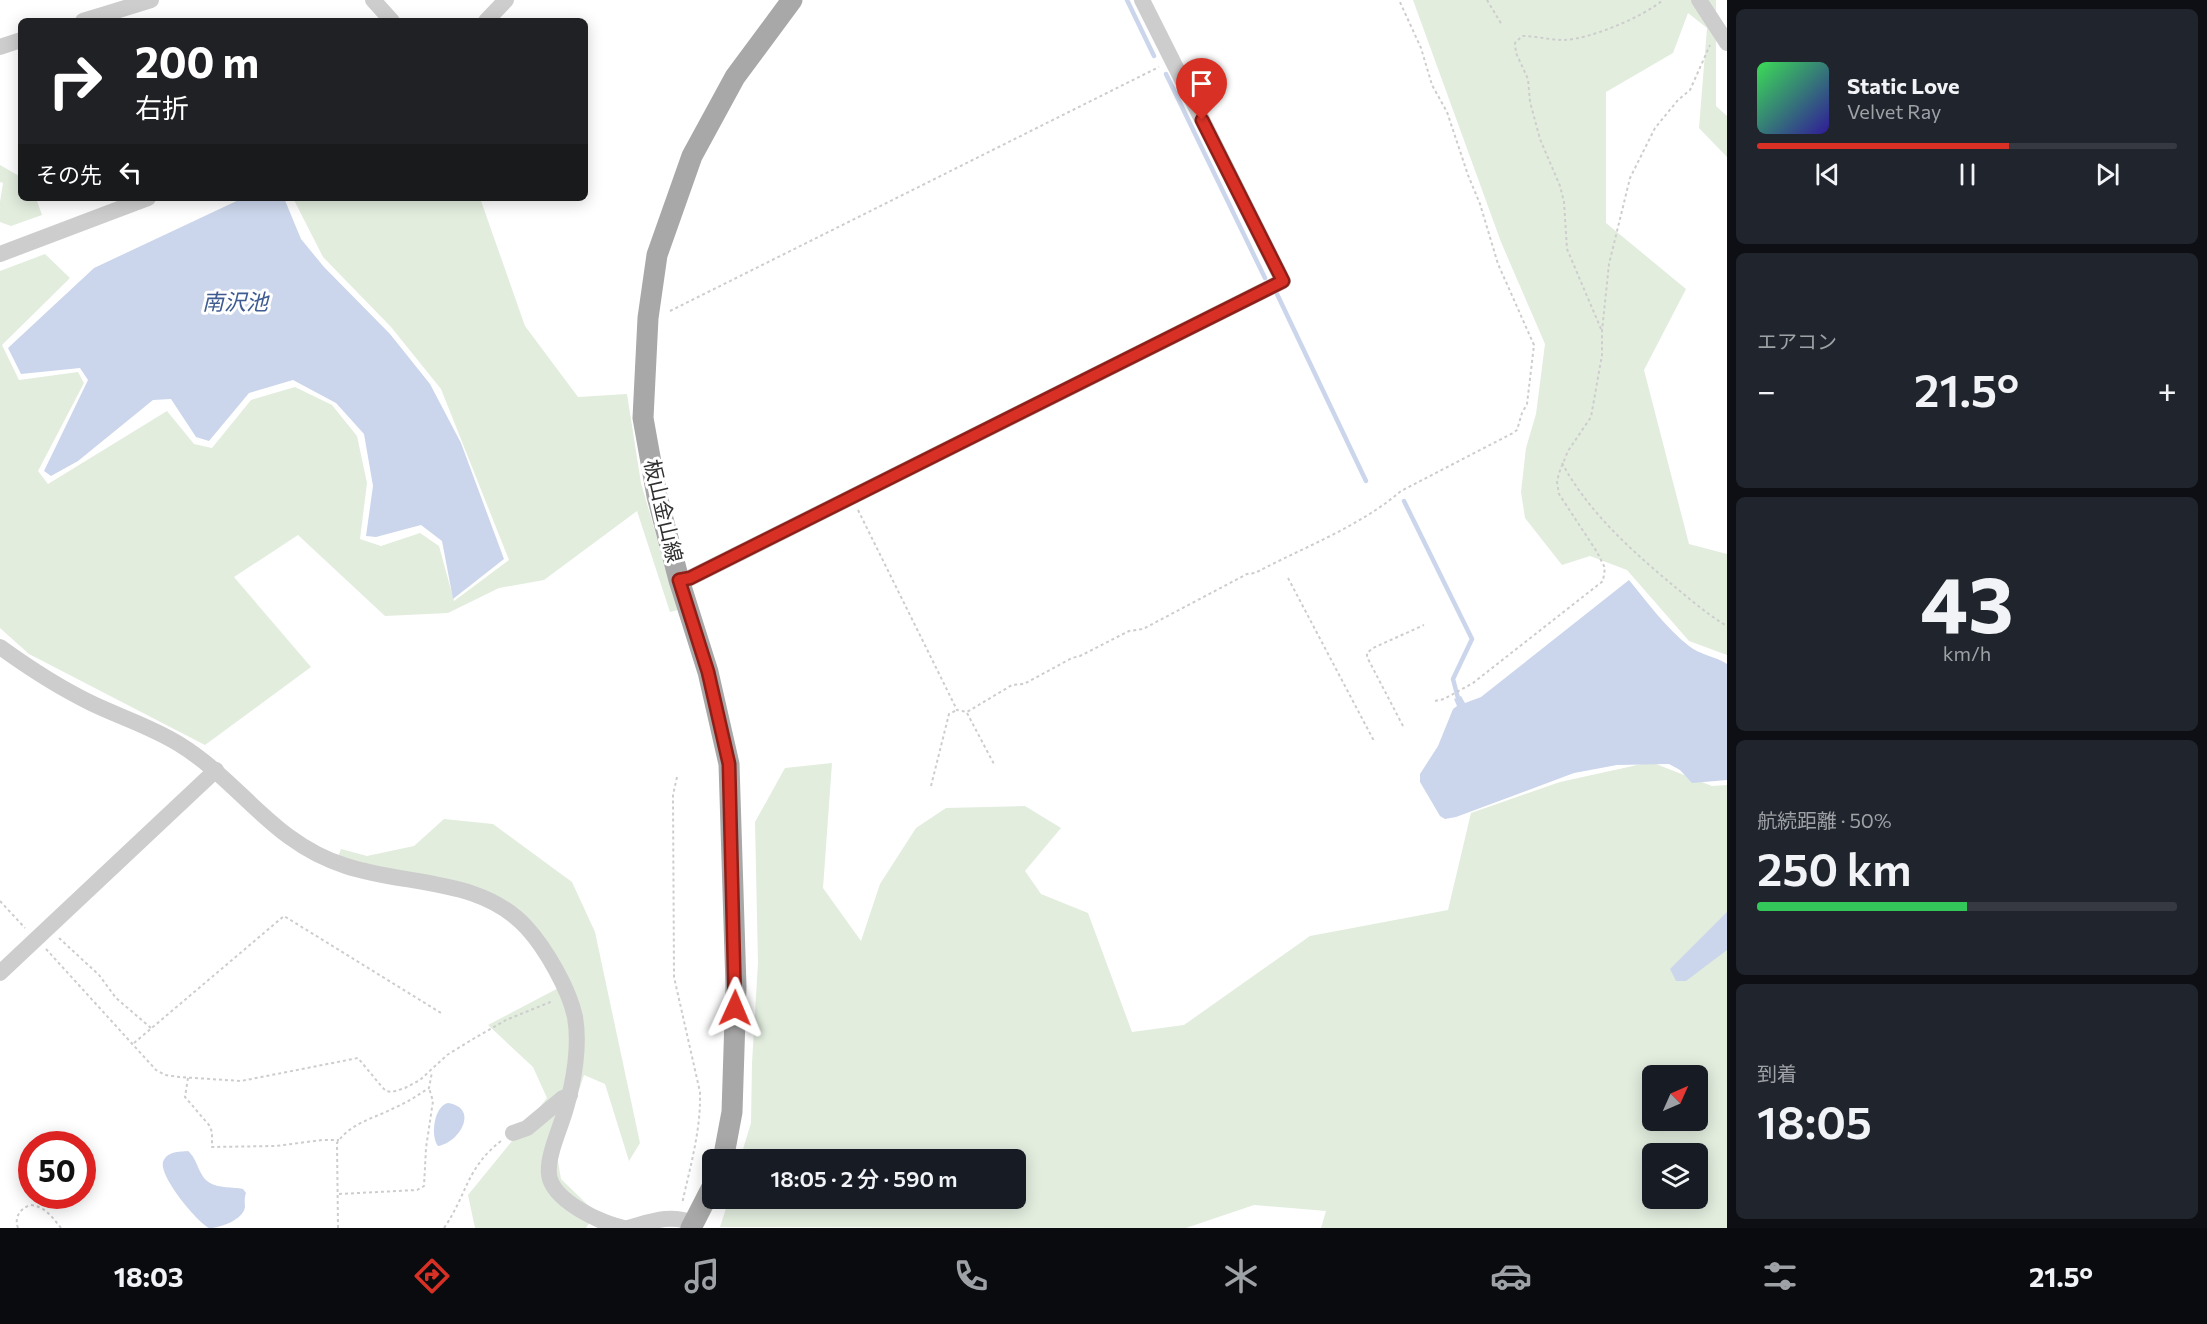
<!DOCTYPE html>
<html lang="ja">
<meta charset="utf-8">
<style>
body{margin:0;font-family:Commissioner,"Noto Sans JP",sans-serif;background:#20242c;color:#f1f3f6;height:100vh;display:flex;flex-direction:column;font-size:22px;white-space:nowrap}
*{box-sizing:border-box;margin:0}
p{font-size:20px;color:#9ea1a6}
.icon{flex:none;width:33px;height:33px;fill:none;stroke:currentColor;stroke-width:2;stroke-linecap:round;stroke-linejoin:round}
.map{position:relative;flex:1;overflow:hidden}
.details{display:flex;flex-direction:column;gap:9px;padding:9px;background:#0d0f14;width:480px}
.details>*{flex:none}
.banner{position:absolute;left:18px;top:18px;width:570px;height:183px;border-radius:9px;box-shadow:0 3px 15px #0003;background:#202124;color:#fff;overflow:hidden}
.needle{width:39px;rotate:45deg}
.controls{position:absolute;left:1642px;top:1065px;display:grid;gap:12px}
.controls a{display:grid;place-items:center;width:66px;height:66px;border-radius:9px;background:#171b24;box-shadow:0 3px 15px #0003;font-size:30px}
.speed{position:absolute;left:18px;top:1131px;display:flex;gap:12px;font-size:30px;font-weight:700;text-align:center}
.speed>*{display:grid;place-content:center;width:78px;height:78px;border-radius:50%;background:#171b24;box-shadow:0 3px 15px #0003;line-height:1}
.speed .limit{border:9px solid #d22;background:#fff;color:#111}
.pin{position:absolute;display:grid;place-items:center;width:51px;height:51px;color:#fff;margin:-62px -26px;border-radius:50% 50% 50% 0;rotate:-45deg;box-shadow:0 0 6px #0007}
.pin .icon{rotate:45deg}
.me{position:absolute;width:66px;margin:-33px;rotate:1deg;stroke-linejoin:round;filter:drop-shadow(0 0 4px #0008)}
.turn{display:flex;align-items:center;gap:21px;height:126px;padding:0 18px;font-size:27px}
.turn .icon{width:78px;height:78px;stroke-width:2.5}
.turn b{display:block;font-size:42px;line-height:51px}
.then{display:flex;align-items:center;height:57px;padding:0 18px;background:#0003;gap:12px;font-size:22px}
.big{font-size:45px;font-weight:600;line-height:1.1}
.details .tile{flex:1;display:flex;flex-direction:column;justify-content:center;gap:9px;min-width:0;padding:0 21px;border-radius:9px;background:#20242c}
.details .dial{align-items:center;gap:0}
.dial b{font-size:78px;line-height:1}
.song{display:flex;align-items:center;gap:18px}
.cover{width:72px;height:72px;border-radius:9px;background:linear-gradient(135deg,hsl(130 70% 55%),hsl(250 70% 35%))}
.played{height:6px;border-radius:3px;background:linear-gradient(90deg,#d93025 60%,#363941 60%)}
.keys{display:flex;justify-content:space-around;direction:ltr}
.heat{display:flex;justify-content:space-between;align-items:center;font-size:33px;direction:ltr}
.charge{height:9px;border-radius:4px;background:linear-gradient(90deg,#34c759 50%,#363941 0)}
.trip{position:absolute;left:702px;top:1149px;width:324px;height:60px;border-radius:9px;background:#171b24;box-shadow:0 3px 15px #0003;font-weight:600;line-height:60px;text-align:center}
.menu{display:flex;height:96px;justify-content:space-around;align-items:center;background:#090b0e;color:#9ea1a6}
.menu .icon{width:42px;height:42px}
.menu .selected{color:#d93025}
.menu b{font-size:27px;color:#f1f3f6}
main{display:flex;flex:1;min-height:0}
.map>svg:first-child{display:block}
.green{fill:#e2edde;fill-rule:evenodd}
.water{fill:#cbd6ec}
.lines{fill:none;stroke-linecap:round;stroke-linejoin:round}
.stream{stroke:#cbd6ec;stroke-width:4.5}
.path{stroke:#cdcdcd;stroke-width:2;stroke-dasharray:3 3;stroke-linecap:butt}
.minor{stroke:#cdcdcd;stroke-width:16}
.major{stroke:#a8a8a8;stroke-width:21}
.route-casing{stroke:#8d1f18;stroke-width:15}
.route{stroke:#d93025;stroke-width:10}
.labels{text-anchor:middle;stroke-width:6;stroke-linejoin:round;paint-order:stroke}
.street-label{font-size:21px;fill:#303030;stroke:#fff}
.water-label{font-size:22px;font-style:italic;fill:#3e5b92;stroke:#fff}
</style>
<main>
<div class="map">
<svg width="1727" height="1228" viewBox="0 0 1727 1228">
<rect width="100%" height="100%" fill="#fff"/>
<g class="green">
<path d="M 1413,0 L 1716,0 L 1716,106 L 1727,116 L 1727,157 L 1699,128 L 1707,28 L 1688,13 L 1673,53 L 1606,92 L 1606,223 L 1686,289 L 1644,370 L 1689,544 L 1727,554 L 1727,655 L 1689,641 L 1627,570 L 1590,556 L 1562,565 L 1525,518 L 1521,492 L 1526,448 L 1536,414 L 1545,344 L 1501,242 Z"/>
<path d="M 0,165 L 21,177 L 21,198 L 36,198 L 42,215 L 11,226 L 0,222 L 0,202 L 3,183 L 0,182 Z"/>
<path d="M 293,198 L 480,198 L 525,326 L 578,397 L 627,394 L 641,483 L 678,610 L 670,612 L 637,511 L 544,580 L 499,588 L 448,613 L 385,616 L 298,535 L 234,577 L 311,667 L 205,745 L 29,654 L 0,628 L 0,271 L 45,254 L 70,278 L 2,345 L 19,380 L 78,372 L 84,383 L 38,471 L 48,484 L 167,411 L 194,444 L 212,448 L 251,400 L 295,387 L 332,405 L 357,436 L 367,483 L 360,539 L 381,546 L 420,533 L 439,546 L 454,601 L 509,560 L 441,389 L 391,327 L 323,257 Z"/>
<path d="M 1651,762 L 1712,786 L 1727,785 L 1727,1228 L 1321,1228 L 1326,1211 L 1254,1205 L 1186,1228 L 720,1227 L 729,1199 L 1016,1198 L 1016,1160 L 740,1159 L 751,1123 L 752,1063 L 758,963 L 755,822 L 785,768 L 832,763 L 823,888 L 861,941 L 880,884 L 916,828 L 946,808 L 1025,806 L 1061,828 L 1025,871 L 1041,894 L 1088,913 L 1132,1032 L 1184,1025 L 1310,936 L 1448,910 L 1471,813 L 1560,782 ZM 1653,1076 L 1698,1076 L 1698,1120 L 1653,1120 ZM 1653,1154 L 1698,1154 L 1698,1198 L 1653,1198 Z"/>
<path d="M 444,819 L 493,824 L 572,882 L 595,932 L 640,1143 L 629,1161 L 605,1084 L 584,1075 L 557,1156 L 561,1179 L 596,1213 L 586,1228 L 475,1228 L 468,1195 L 547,1098 L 533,1067 L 488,1025 L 566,984 L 521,916 L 338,857 L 341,849 L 367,856 L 414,846 Z"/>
</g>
<g class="water">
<path d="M 243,198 L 284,198 L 301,239 L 324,267 L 390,334 L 430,384 L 461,443 L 504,559 L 453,599 L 442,541 L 421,525 L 376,537 L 366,536 L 373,486 L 364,434 L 336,403 L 293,380 L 249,393 L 209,441 L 196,437 L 171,399 L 153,400 L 78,461 L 51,476 L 44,471 L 88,380 L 80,368 L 21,374 L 8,348 L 94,268 Z"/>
<path d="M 1629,580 C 1648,603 1666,628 1689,646 C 1700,655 1715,656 1727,664 L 1727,780 L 1692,783 L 1680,770 L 1669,764 L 1617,765 L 1574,773 L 1456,817 L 1445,819 L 1440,816 L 1420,782 L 1420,774 L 1438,746 L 1453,709 L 1457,706 L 1454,699 L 1461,696 L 1465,703 L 1481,697 Z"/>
<path d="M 1727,912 L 1727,950 L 1686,981 L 1676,981 L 1670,969 Z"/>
<path d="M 448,1103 C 480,1108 459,1143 438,1146 C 430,1136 434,1106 448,1103 Z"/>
<path d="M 188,1151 C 198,1159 198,1176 210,1183 C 217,1188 234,1187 243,1189 L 246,1193 C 244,1199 245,1202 245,1207 C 243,1220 220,1228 209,1228 C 196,1221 159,1176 163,1162 C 167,1151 179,1152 188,1151 Z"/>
</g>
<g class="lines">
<g class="stream">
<path d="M 1127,0 L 1154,56"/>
<path d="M 1166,74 L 1265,278"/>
<path d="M 1277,294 L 1366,481"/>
<path d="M 1404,501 L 1472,639 L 1453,679 L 1459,702"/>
</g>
<g class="path">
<path d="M 1487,0 L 1502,25"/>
<path d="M 670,311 L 1159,67"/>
<path d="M 1601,329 L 1567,249 L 1564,202 L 1560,186 L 1540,139 L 1530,102 L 1528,79 L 1516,53 L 1515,43 L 1522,36 C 1536,36 1550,40 1564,40 C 1590,39 1643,17 1663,0"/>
<path d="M 1562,463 C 1589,513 1632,551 1675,587 C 1691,600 1708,615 1727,626"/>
<path d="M 858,510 L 957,710 L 967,712 L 1012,685 L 1024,684 L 1072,658 L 1080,656 L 1129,631 L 1143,629 L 1247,574 L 1255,573 C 1304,547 1359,527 1401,491 L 1513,433 L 1517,430 L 1522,413 L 1527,404 L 1534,345 L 1498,264 L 1480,204 L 1468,175 L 1447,112 L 1432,85 L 1421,48 L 1399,0"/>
<path d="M 1288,578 L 1374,741"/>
<path d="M 1435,701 L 1444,699 L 1473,683 L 1603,581 L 1605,568 L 1597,552 L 1559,494 L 1557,482 L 1559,473 L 1568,451 L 1591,417 L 1602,355 L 1602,331 L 1609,264 L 1630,178 L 1655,128 L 1678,100 L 1690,90 L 1710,45"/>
<path d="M 967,713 L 995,766"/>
<path d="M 1403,726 L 1367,657 L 1367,653 L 1373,648 L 1424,625"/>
<path d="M 677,777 L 673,795 L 674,977 L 700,1092 C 701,1131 690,1167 682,1204"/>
<path d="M 931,786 L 949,714 L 957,710"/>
<path d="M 0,901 L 25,928"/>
<path d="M 59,938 L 99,975 L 116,998 L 151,1028"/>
<path d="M 46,949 L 156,1070 L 165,1075 L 179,1077 L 241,1081 L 358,1058 L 382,1087 L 386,1091 L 392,1092 L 405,1088 L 420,1080 L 447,1055 L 473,1039 L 506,1020 L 553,1001"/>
<path d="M 134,1043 L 284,916 L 441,1013"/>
<path d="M 188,1078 L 185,1097 L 209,1125 L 212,1132 L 212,1147 L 276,1146 L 322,1140 L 339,1140"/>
<path d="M 339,1194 L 417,1190 L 424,1186 L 426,1148 L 433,1101 L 429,1088"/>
<path d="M 18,1228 C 14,1217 20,1209 30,1205 C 45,1206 52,1217 61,1228"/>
<path d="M 338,1228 L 337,1143 C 351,1122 376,1118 396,1107 C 408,1102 418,1095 429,1088 L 432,1072"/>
<path d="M 444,1228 C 467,1195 466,1168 501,1141"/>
</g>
<g class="minor">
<path d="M 373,0 L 392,21"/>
<path d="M 1699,0 L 1727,43"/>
<path d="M 83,21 L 151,0"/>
<path d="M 486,21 L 506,0"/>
<path d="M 0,47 L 21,40"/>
<path d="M 0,254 L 148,198"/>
<path d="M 679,580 L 690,578 L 1283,281 L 1142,0"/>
<path d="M 0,647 C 29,668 58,687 91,703 C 120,717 152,727 179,744 C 241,782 272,843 346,866 C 406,886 481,877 527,928 C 546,949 569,989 575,1017 C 580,1045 574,1081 566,1108 C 561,1127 547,1155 549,1174 C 551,1200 602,1224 624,1228"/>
<path d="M 0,973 L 216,770"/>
<path d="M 513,1133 L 527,1128 L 563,1098 L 570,1095"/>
<path d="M 628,1228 C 653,1221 669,1214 694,1223"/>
</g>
<g class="major">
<path d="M 723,1160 L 732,1112 L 736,987 L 729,764 L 708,672 L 679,580 L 657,496 L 643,418 L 648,318 L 657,255 L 692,156 L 735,77 L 792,0"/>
<path d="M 691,1228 L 712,1187"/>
</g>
</g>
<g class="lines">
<defs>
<path id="route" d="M 735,1008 L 729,764 L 708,672 L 679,580 L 690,578 L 1283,281 L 1202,120"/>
</defs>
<use href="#route" class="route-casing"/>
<use href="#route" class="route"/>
</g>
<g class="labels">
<g class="street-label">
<text transform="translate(663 511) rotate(77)" y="7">板山金山線</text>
</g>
<g class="water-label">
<text x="235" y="310">南沢池</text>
</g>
</g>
</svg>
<div class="controls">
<a><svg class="needle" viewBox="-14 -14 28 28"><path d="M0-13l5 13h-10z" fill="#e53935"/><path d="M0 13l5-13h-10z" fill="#9ea1a6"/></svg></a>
<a><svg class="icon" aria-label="layers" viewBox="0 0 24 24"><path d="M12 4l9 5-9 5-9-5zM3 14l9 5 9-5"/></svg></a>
</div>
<div class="speed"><div class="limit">50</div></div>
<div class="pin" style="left:1202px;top:120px;background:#d93025"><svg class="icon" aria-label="arrive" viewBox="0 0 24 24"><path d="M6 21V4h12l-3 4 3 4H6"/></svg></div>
<svg class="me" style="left:735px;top:1008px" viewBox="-20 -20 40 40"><path d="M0-17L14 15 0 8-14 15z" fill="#d93025" stroke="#fff" stroke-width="4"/></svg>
<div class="trip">18:05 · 2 分 · 590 m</div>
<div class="banner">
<div class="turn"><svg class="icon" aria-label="right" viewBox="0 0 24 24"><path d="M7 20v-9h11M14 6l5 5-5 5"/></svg><div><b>200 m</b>右折</div></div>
<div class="then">その先<svg class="icon" aria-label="left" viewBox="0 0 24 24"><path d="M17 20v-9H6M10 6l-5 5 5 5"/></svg></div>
</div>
</div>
<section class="details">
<div class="tile">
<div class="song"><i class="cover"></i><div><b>Static Love</b><p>Velvet Ray</p></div></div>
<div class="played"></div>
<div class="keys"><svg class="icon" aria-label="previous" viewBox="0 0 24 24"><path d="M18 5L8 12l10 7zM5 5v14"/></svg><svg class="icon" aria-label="pause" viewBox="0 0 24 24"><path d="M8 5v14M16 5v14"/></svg><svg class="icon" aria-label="next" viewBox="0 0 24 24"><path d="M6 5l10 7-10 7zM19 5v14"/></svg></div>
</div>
<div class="tile"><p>エアコン</p>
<div class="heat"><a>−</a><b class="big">21.5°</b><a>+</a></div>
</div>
<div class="tile dial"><b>43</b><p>km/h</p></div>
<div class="tile"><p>航続距離 · 50%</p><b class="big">250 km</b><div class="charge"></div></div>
<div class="tile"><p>到着</p><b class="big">18:05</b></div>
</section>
</main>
<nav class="menu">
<b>18:03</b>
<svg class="icon selected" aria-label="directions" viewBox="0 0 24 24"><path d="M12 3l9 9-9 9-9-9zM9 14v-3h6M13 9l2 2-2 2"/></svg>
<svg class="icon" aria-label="music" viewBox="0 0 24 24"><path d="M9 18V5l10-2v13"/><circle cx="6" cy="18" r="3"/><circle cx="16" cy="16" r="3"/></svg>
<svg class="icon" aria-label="phone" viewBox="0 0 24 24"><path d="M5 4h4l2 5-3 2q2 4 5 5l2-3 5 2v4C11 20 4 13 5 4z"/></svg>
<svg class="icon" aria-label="climate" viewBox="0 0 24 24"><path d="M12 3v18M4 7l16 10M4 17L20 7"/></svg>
<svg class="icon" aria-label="car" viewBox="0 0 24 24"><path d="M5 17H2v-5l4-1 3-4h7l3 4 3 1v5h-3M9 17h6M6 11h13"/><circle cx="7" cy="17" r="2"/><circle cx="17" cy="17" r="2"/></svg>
<svg class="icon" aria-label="filters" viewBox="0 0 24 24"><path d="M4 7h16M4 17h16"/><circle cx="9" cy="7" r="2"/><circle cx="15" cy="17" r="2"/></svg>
<b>21.5°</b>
</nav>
